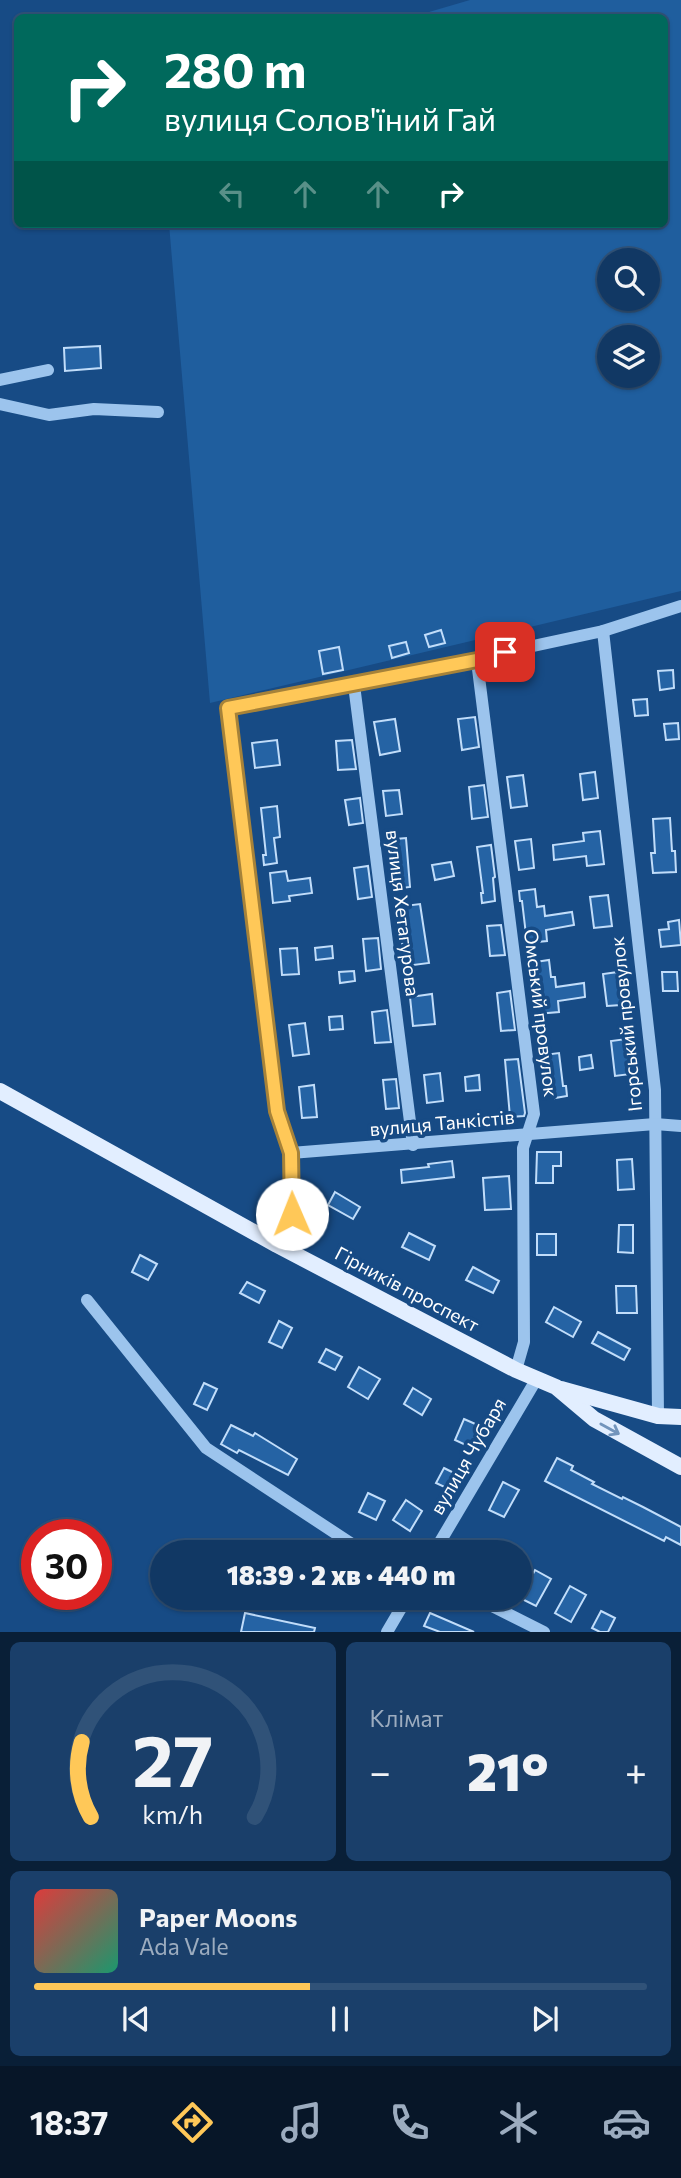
<!DOCTYPE html>
<html lang="uk">
<meta charset="utf-8">
<style>
body{margin:0;font-family:Commissioner,sans-serif;background:#1a3f6a;color:#f1f3f6;height:100vh;display:flex;flex-direction:column;font-size:26px;white-space:nowrap}
*{box-sizing:border-box;margin:0}
p{font-size:23px;color:#9cacbf}
.icon{flex:none;width:38px;height:38px;fill:none;stroke:currentColor;stroke-width:2;stroke-linecap:round;stroke-linejoin:round}
.map{position:relative;height:1632px;overflow:hidden}
.details{display:flex;flex-direction:column;gap:10px;padding:10px;background:#091f37;flex:1}
.details>*{flex:none}
.guide{position:absolute;left:14px;top:14px;width:654px;height:214px;border-radius:10px;box-shadow:0 2px 5px #0004,0 0 0 2px #305278;background:#00695c;color:#fff;overflow:hidden}
.buttons{position:absolute;left:597px;top:248px;display:grid;gap:14px}
.buttons a{display:grid;place-items:center;width:63px;height:63px;border-radius:50%;background:#113864;box-shadow:0 2px 5px #0004,0 0 0 2px #305278;font-size:35px}
.speed{position:absolute;left:21px;top:1519px;display:flex;gap:14px;font-size:35px;font-weight:700;text-align:center}
.speed>*{display:grid;place-content:center;width:91px;height:91px;border-radius:50%;background:#113864;box-shadow:0 2px 5px #0004,0 0 0 2px #305278;line-height:1}
.speed .limit{border:10px solid #d22;background:#fff;color:#111}
.pin{position:absolute;display:grid;place-items:center;width:60px;height:60px;color:#fff;margin:-30px;border-radius:14px;box-shadow:0 4px 10px #0006}
.me{position:absolute;width:77px;margin:-38px;rotate:359deg;stroke-linejoin:round;filter:drop-shadow(0 0 5px #0008)}
.turn{display:flex;align-items:center;gap:24px;height:147px;padding:0 35px;font-size:32px}
.turn .icon{width:91px;height:91px;stroke-width:2.5}
.turn b{display:block;font-size:49px;line-height:60px}
.lanes{display:flex;align-items:center;height:66px;padding:0 35px;background:#0003;justify-content:center;gap:35px;direction:ltr}
.lanes .off{opacity:.35}
.big{font-size:52px;font-weight:800;line-height:1.1}
.details .widget{flex:1;display:flex;flex-direction:column;justify-content:center;gap:10px;min-width:0;padding:0 24px;border-radius:10px;background:#1a3f6a}
.details .dial{align-items:center;gap:0}
.dial svg{height:182px;overflow:visible;fill:none;stroke:#305278;stroke-width:7;stroke-linecap:round;text-anchor:middle}
.dial text{fill:#f1f3f6;stroke:none}
.song{display:flex;align-items:center;gap:21px}
.cover{width:84px;height:84px;border-radius:10px;background:linear-gradient(135deg,hsl(0 70% 55%),hsl(160 70% 35%))}
.played{height:7px;border-radius:4px;background:linear-gradient(90deg,#ffc858 45%,#305278 45%)}
.keys{display:flex;justify-content:space-around;direction:ltr}
.heat{display:flex;justify-content:space-between;align-items:center;font-size:38px;direction:ltr}
.details .tiles{flex:1;display:grid;gap:10px;grid-template-columns:1fr 1fr}
.widget:last-child{grid-column:span 2}
.trip{position:absolute;left:150px;top:1540px;width:382px;height:70px;border-radius:35px;background:#113864;box-shadow:0 2px 5px #0004,0 0 0 2px #305278;font-weight:800;line-height:70px;text-align:center}
.dock{display:flex;height:112px;justify-content:space-around;align-items:center;background:#071628;color:#9cacbf}
.dock .icon{width:49px;height:49px}
.dock .selected{color:#ffc858}
.dock b{font-size:32px;color:#f1f3f6}
.map>svg:first-child{display:block}
.green{fill:#1f5e9e;fill-rule:evenodd}
.building{fill:#2563a4;stroke:#c1ddfa;stroke-width:2}
.lines{fill:none;stroke-linecap:round;stroke-linejoin:round}
.minor{stroke:#9cc4ed;stroke-width:12}
.major{stroke:#e2eeff;stroke-width:16}
.oneway{stroke:#7294bc}
.route-casing{stroke:#a68239;stroke-width:18}
.route{stroke:#ffc858;stroke-width:12}
.labels{text-anchor:middle;stroke-width:7;stroke-linejoin:round;paint-order:stroke}
.street-label{font-size:19px;fill:#fff;stroke:#174b85}
</style>
<div class="map">
<svg width="681" height="1632" viewBox="0 0 681 1632">
<rect width="100%" height="100%" fill="#174b85"/>
<path class="green" d="M 470,0 L 681,0 L 681,591 L 210,703 L 169,224 L 665,224 L 665,18 L 412,17 ZM 609,261 L 648,261 L 648,299 L 609,299 ZM 609,338 L 648,338 L 648,376 L 609,376 Z"/>
<g class="building">
<path d="M 100,346 L 101,368 L 65,371 L 64,348 Z"/>
<path d="M 441,630 L 445,643 L 429,647 L 425,635 Z"/>
<path d="M 406,642 L 409,653 L 392,658 L 389,646 Z"/>
<path d="M 339,647 L 343,670 L 323,674 L 319,651 Z"/>
<path d="M 673,670 L 674,688 L 660,690 L 658,671 Z"/>
<path d="M 647,699 L 648,715 L 635,716 L 633,700 Z"/>
<path d="M 475,717 L 479,747 L 462,750 L 458,719 Z"/>
<path d="M 395,719 L 400,751 L 380,755 L 374,722 Z"/>
<path d="M 678,723 L 679,739 L 666,740 L 664,724 Z"/>
<path d="M 277,740 L 280,765 L 255,768 L 252,743 Z"/>
<path d="M 352,740 L 356,769 L 338,770 L 336,741 Z"/>
<path d="M 595,772 L 598,798 L 583,800 L 580,774 Z"/>
<path d="M 523,775 L 527,806 L 511,808 L 507,777 Z"/>
<path d="M 484,785 L 488,817 L 472,819 L 469,787 Z"/>
<path d="M 399,790 L 402,814 L 386,816 L 383,791 Z"/>
<path d="M 360,798 L 363,823 L 349,825 L 345,800 Z"/>
<path d="M 277,806 L 280,837 L 274,838 L 277,863 L 264,865 L 263,855 L 266,855 L 261,808 Z"/>
<path d="M 670,818 L 672,851 L 675,851 L 676,872 L 653,873 L 651,853 L 655,853 L 653,819 Z"/>
<path d="M 600,831 L 604,864 L 587,866 L 586,856 L 554,860 L 553,845 L 584,841 L 583,833 Z"/>
<path d="M 406,838 L 410,887 L 394,889 L 391,853 L 398,852 L 396,839 Z"/>
<path d="M 531,839 L 534,868 L 519,870 L 515,841 Z"/>
<path d="M 491,845 L 495,877 L 493,878 L 495,901 L 482,903 L 481,893 L 483,893 L 477,847 Z"/>
<path d="M 451,862 L 454,876 L 435,880 L 432,865 Z"/>
<path d="M 368,866 L 372,897 L 358,899 L 354,868 Z"/>
<path d="M 286,871 L 288,881 L 310,878 L 312,893 L 289,896 L 290,901 L 273,903 L 270,873 Z"/>
<path d="M 535,889 L 537,907 L 544,906 L 545,916 L 572,912 L 574,925 L 546,930 L 547,941 L 527,943 L 522,901 L 520,901 L 519,891 Z"/>
<path d="M 608,895 L 612,926 L 594,928 L 590,897 Z"/>
<path d="M 420,904 L 429,963 L 406,966 L 396,907 Z"/>
<path d="M 679,920 L 681,945 L 661,947 L 659,930 L 669,929 L 668,922 Z"/>
<path d="M 501,925 L 505,955 L 490,956 L 487,926 Z"/>
<path d="M 378,938 L 381,969 L 366,971 L 363,939 Z"/>
<path d="M 332,946 L 333,958 L 316,960 L 315,948 Z"/>
<path d="M 297,948 L 299,974 L 282,975 L 280,949 Z"/>
<path d="M 549,960 L 551,977 L 555,977 L 556,987 L 584,983 L 585,997 L 558,1001 L 559,1012 L 537,1014 L 533,980 L 537,979 L 535,962 Z"/>
<path d="M 354,971 L 355,981 L 340,983 L 339,972 Z"/>
<path d="M 618,972 L 621,1005 L 607,1006 L 603,974 Z"/>
<path d="M 662,972 L 677,972 L 678,991 L 663,991 Z"/>
<path d="M 510,991 L 515,1030 L 501,1031 L 497,993 Z"/>
<path d="M 432,994 L 435,1024 L 413,1026 L 410,997 Z"/>
<path d="M 387,1010 L 391,1042 L 375,1043 L 372,1012 Z"/>
<path d="M 342,1016 L 343,1029 L 330,1030 L 329,1017 Z"/>
<path d="M 305,1023 L 309,1054 L 293,1056 L 289,1025 Z"/>
<path d="M 626,1039 L 631,1074 L 615,1076 L 611,1041 Z"/>
<path d="M 559,1053 L 563,1086 L 566,1086 L 567,1096 L 555,1098 L 552,1081 L 546,1082 L 543,1055 Z"/>
<path d="M 591,1055 L 593,1068 L 580,1070 L 579,1057 Z"/>
<path d="M 518,1059 L 525,1113 L 524,1116 L 510,1117 L 505,1060 Z"/>
<path d="M 440,1073 L 443,1101 L 427,1103 L 424,1075 Z"/>
<path d="M 479,1075 L 480,1090 L 466,1091 L 465,1077 Z"/>
<path d="M 396,1079 L 399,1108 L 386,1109 L 383,1080 Z"/>
<path d="M 314,1085 L 317,1117 L 302,1118 L 299,1087 Z"/>
<path d="M 537,1152 L 561,1152 L 561,1166 L 553,1166 L 553,1183 L 536,1183 Z"/>
<path d="M 632,1159 L 634,1189 L 618,1190 L 617,1160 Z"/>
<path d="M 452,1161 L 454,1177 L 402,1183 L 401,1170 L 429,1167 L 428,1164 Z"/>
<path d="M 509,1176 L 511,1209 L 485,1210 L 483,1178 Z"/>
<path d="M 335,1192 L 360,1207 L 353,1219 L 328,1205 Z"/>
<path d="M 619,1225 L 633,1225 L 633,1253 L 618,1252 Z"/>
<path d="M 409,1233 L 435,1246 L 429,1260 L 402,1247 Z"/>
<rect x="537" y="1234" width="19" height="21"/>
<path d="M 140,1255 L 157,1264 L 148,1280 L 132,1272 Z"/>
<path d="M 473,1267 L 499,1281 L 493,1293 L 466,1280 Z"/>
<path d="M 247,1282 L 265,1291 L 259,1303 L 240,1293 Z"/>
<path d="M 616,1286 L 636,1286 L 637,1313 L 617,1313 Z"/>
<path d="M 554,1307 L 581,1322 L 573,1337 L 546,1322 Z"/>
<path d="M 279,1321 L 292,1328 L 282,1348 L 269,1342 Z"/>
<path d="M 598,1332 L 630,1349 L 624,1360 L 592,1343 Z"/>
<path d="M 326,1349 L 342,1357 L 335,1370 L 319,1362 Z"/>
<path d="M 359,1367 L 380,1379 L 368,1399 L 348,1387 Z"/>
<path d="M 204,1383 L 217,1389 L 207,1410 L 194,1404 Z"/>
<path d="M 413,1388 L 431,1399 L 422,1415 L 404,1404 Z"/>
<path d="M 464,1419 L 480,1426 L 470,1447 L 455,1440 Z"/>
<path d="M 231,1425 L 253,1436 L 255,1433 L 297,1459 L 288,1475 L 239,1450 L 237,1453 L 221,1444 Z"/>
<path d="M 557,1458 L 573,1466 L 571,1470 L 594,1482 L 592,1484 L 622,1499 L 623,1497 L 643,1507 L 681,1527 L 681,1545 L 666,1537 L 664,1541 L 545,1481 Z"/>
<path d="M 444,1468 L 460,1476 L 453,1491 L 436,1483 Z"/>
<path d="M 503,1482 L 519,1490 L 504,1517 L 489,1510 Z"/>
<path d="M 368,1493 L 385,1501 L 376,1520 L 359,1512 Z"/>
<path d="M 406,1500 L 422,1511 L 410,1531 L 393,1520 Z"/>
<path d="M 535,1570 L 551,1579 L 536,1606 L 520,1598 Z"/>
<path d="M 570,1586 L 586,1595 L 571,1622 L 555,1613 Z"/>
<path d="M 601,1611 L 615,1618 L 608,1632 L 600,1632 L 592,1628 Z"/>
<path d="M 245,1613 L 315,1628 L 314,1632 L 241,1632 Z"/>
<path d="M 430,1613 L 474,1632 L 440,1632 L 424,1626 Z"/>
</g>
<g class="lines">
<g class="minor">
<path d="M 0,380 L 48,370"/>
<path d="M 0,404 L 49,415 L 94,409 L 158,412"/>
<path d="M 603,631 L 655,1090 L 658,1416"/>
<path d="M 477,661 L 534,1114 L 523,1148 L 524,1342 L 516,1370"/>
<path d="M 354,685 L 413,1145"/>
<path d="M 291,1153 L 655,1124 L 681,1126"/>
<path d="M 277,1245 L 292,1214 L 291,1153 L 277,1111 L 228,708 L 477,661 L 505,652 L 603,631 L 681,606"/>
<path d="M 87,1300 L 206,1448 L 364,1552"/>
<path d="M 434,1552 L 536,1380"/>
<path d="M 476,1598 L 544,1632"/>
<path d="M 387,1632 L 407,1598"/>
</g>
<g class="major">
<path d="M 0,1091 L 277,1245 L 516,1370 L 556,1387 L 594,1419 L 681,1467"/>
<path d="M 561,1389 L 658,1416 L 681,1417"/>
</g>
</g>
<defs><path id="oneway-shaft" d="M-6 0H5M1.5-3L5.5 0L1.5 3" fill="none" stroke-width="1.6" stroke-linecap="round" stroke-linejoin="round" transform="scale(1.75)"/></defs>
<use class="oneway" href="#oneway-shaft" transform="translate(610 1429) rotate(29)"/>
<g class="lines">
<defs>
<path id="route" d="M 292,1214 L 291,1153 L 277,1111 L 228,708 L 477,660 L 505,652"/>
</defs>
<use href="#route" class="route-casing"/>
<use href="#route" class="route"/>
</g>
<g class="labels">
<g class="street-label">
<text transform="translate(403 913) rotate(83)" y="7">вулиця Хетагурова</text>
<text transform="translate(541 1013) rotate(83)" y="7">Омський провулок</text>
<text transform="translate(626 1024) rotate(-96)" y="7">Ігорський провулок</text>
<text transform="translate(442 1123) rotate(-5)" y="7">вулиця Танкістів</text>
<text transform="translate(407 1289) rotate(28)" y="7">Гірників проспект</text>
<text transform="translate(468 1456) rotate(-60)" y="7">вулиця Чубаря</text>
</g>
</g>
</svg>
<div class="buttons">
<a><svg class="icon" aria-label="search" viewBox="0 0 24 24"><circle cx="10" cy="10" r="6"/><path d="M15 15l6 6"/></svg></a>
<a><svg class="icon" aria-label="layers" viewBox="0 0 24 24"><path d="M12 4l9 5-9 5-9-5zM3 14l9 5 9-5"/></svg></a>
</div>
<div class="speed"><div class="limit">30</div></div>
<div class="pin" style="left:505px;top:652px;background:#d93025"><svg class="icon" aria-label="arrive" viewBox="0 0 24 24"><path d="M6 21V4h12l-3 4 3 4H6"/></svg></div>
<svg class="me" style="left:292px;top:1214px" viewBox="-20 -20 40 40"><circle r="19" fill="#fff"/><path d="M0-13L10 11 0 6-10 11z" fill="#ffc858"/></svg>
<div class="trip">18:39 · 2 хв · 440 m</div>
<div class="guide">
<div class="turn"><svg class="icon" aria-label="right" viewBox="0 0 24 24"><path d="M7 20v-9h11M14 6l5 5-5 5"/></svg><div><b>280 m</b>вулиця Солов'їний Гай</div></div>
<div class="lanes"><svg class="icon off" aria-label="left" viewBox="0 0 24 24"><path d="M17 20v-9H6M10 6l-5 5 5 5"/></svg><svg class="icon off" aria-label="ahead" viewBox="0 0 24 24"><path d="M12 20V5M6 11l6-6 6 6"/></svg><svg class="icon off" aria-label="ahead" viewBox="0 0 24 24"><path d="M12 20V5M6 11l6-6 6 6"/></svg><svg class="icon" aria-label="right" viewBox="0 0 24 24"><path d="M7 20v-9h11M14 6l5 5-5 5"/></svg></div>
</div>
</div>
<section class="details">
<div class="tiles">
<div class="widget dial"><svg viewBox="0 0 100 80">
<path d="M14 69A42 42 0 1 1 86 69"/>
<path d="M14 69A42 42 0 0 1 10 36" stroke="#ffc858"/>
<text x="50" y="56" font-size="32" font-weight="700">27</text>
<text x="50" y="72" font-size="11">km/h</text>
</svg></div>
<div class="widget"><p>Клімат</p>
<div class="heat"><a>−</a><b class="big">21°</b><a>+</a></div>
</div>
<div class="widget">
<div class="song"><i class="cover"></i><div><b>Paper Moons</b><p>Ada Vale</p></div></div>
<div class="played"></div>
<div class="keys"><svg class="icon" aria-label="previous" viewBox="0 0 24 24"><path d="M18 5L8 12l10 7zM5 5v14"/></svg><svg class="icon" aria-label="pause" viewBox="0 0 24 24"><path d="M8 5v14M16 5v14"/></svg><svg class="icon" aria-label="next" viewBox="0 0 24 24"><path d="M6 5l10 7-10 7zM19 5v14"/></svg></div>
</div>
</div>
</section>
<nav class="dock">
<b>18:37</b>
<svg class="icon selected" aria-label="directions" viewBox="0 0 24 24"><path d="M12 3l9 9-9 9-9-9zM9 14v-3h6M13 9l2 2-2 2"/></svg>
<svg class="icon" aria-label="music" viewBox="0 0 24 24"><path d="M9 18V5l10-2v13"/><circle cx="6" cy="18" r="3"/><circle cx="16" cy="16" r="3"/></svg>
<svg class="icon" aria-label="phone" viewBox="0 0 24 24"><path d="M5 4h4l2 5-3 2q2 4 5 5l2-3 5 2v4C11 20 4 13 5 4z"/></svg>
<svg class="icon" aria-label="climate" viewBox="0 0 24 24"><path d="M12 3v18M4 7l16 10M4 17L20 7"/></svg>
<svg class="icon" aria-label="car" viewBox="0 0 24 24"><path d="M5 17H2v-5l4-1 3-4h7l3 4 3 1v5h-3M9 17h6M6 11h13"/><circle cx="7" cy="17" r="2"/><circle cx="17" cy="17" r="2"/></svg>
</nav>
